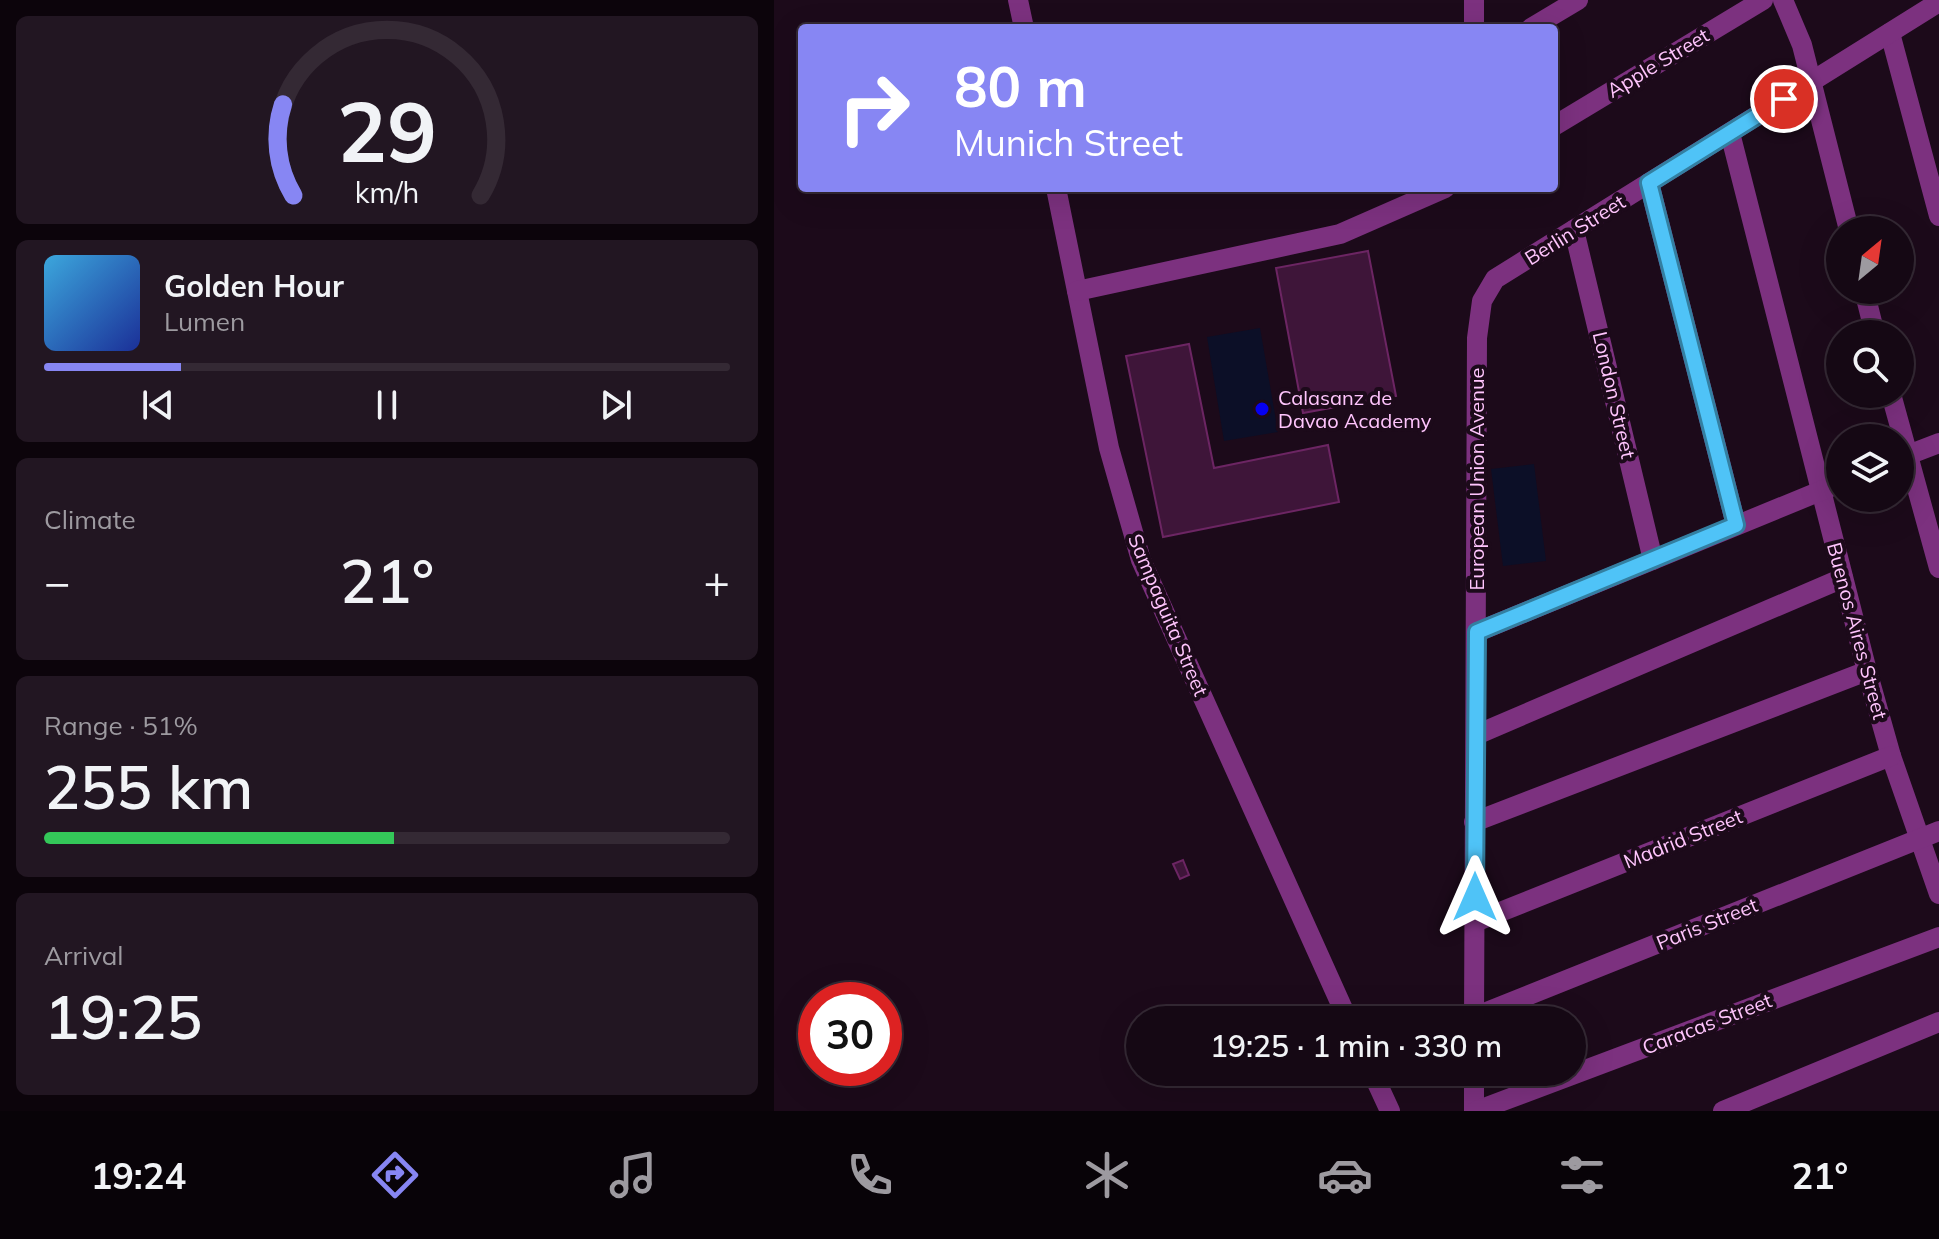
<!DOCTYPE html>
<meta charset="utf-8">
<style>
body{margin:0;font-family:Mulish,sans-serif;background:#221622;color:#f1f3f6;height:100vh;display:flex;flex-direction:column;font-size:30px;white-space:nowrap}
*{box-sizing:border-box;margin:0}
p{font-size:26px;color:#9d9aa0}
.icon{flex:none;width:44px;height:44px;fill:none;stroke:currentColor;stroke-width:2;stroke-linecap:round;stroke-linejoin:round}
.map{position:relative;flex:1;overflow:hidden}
.sheet{display:flex;flex-direction:column;gap:16px;padding:16px;background:#0c040b;width:774px}
.sheet>*{flex:none}
.top-card{position:absolute;left:24px;top:24px;width:760px;height:168px;border-radius:8px;box-shadow:0 8px 32px #0002,0 0 0 2px #342934;background:#8786f3;color:#fff;overflow:hidden}
.needle{width:52px;rotate:29deg}
.controls{position:absolute;left:1052px;top:216px;display:grid;gap:16px}
.controls a{display:grid;place-items:center;width:88px;height:88px;border-radius:50%;background:#150814;box-shadow:0 8px 32px #0002,0 0 0 2px #342934;font-size:40px}
.speed{position:absolute;left:24px;top:982px;display:flex;gap:16px;font-size:40px;font-weight:700;text-align:center}
.speed>*{display:grid;place-content:center;width:104px;height:104px;border-radius:50%;background:#150814;box-shadow:0 8px 32px #0002,0 0 0 2px #342934;line-height:1}
.speed .limit{border:12px solid #d22;background:#fff;color:#111}
.pin{position:absolute;display:grid;place-items:center;width:68px;height:68px;color:#fff;margin:-34px;border:4px solid #fff;border-radius:50%;box-shadow:0 2px 8px #0007}
.me{position:absolute;width:88px;margin:-44px;rotate:0deg;stroke-linejoin:round;filter:drop-shadow(0 0 6px #0008)}
.turn{display:flex;align-items:center;gap:28px;height:168px;padding:0 24px;font-size:36px}
.turn .icon{width:104px;height:104px;stroke-width:2.5}
.turn b{display:block;font-size:56px;line-height:68px}
.big{font-size:60px;font-weight:600;line-height:1.1}
.sheet .tile{flex:1;display:flex;flex-direction:column;justify-content:center;gap:12px;min-width:0;padding:0 28px;border-radius:12px;background:#221622}
.sheet .dial{align-items:center;gap:0}
.dial svg{height:208px;overflow:visible;fill:none;stroke:#342934;stroke-width:7;stroke-linecap:round;text-anchor:middle}
.dial text{fill:#f1f3f6;stroke:none}
.song{display:flex;align-items:center;gap:24px}
.cover{width:96px;height:96px;border-radius:12px;background:linear-gradient(135deg,hsl(200 70% 55%),hsl(230 70% 35%))}
.played{height:8px;border-radius:4px;background:linear-gradient(90deg,#8786f3 20%,#342934 20%)}
.keys{display:flex;justify-content:space-around;direction:ltr}
.heat{display:flex;justify-content:space-between;align-items:center;font-size:44px;direction:ltr}
.charge{height:12px;border-radius:6px;background:linear-gradient(90deg,#34c759 51%,#342934 0)}
.trip{position:absolute;left:352px;top:1006px;width:460px;height:80px;border-radius:40px;background:#150814;box-shadow:0 8px 32px #0002,0 0 0 2px #342934;font-weight:600;line-height:80px;text-align:center}
.menu{display:flex;height:128px;justify-content:space-around;align-items:center;background:#080308;color:#9d9aa0}
.menu .icon{width:56px;height:56px}
.menu .current{color:#8786f3}
.menu b{font-size:36px;color:#f1f3f6}
main{display:flex;flex:1;min-height:0}
.map>svg:first-child{display:block}
.green{fill:#0c0f27}
.building{fill:#3e1539;stroke:#6c2563;stroke-width:2}
.lines{fill:none;stroke-linecap:round;stroke-linejoin:round}
.minor{stroke:#7c317f;stroke-width:20}
.route-casing{stroke:#337fa1;stroke-width:20}
.route{stroke:#4fc3f7;stroke-width:14}
.poi-dot{fill:#0600f0;stroke:#1c0a1a;stroke-width:3}
.labels{text-anchor:middle;stroke-width:8;stroke-linejoin:round;paint-order:stroke}
.street-label{font-size:20px;fill:#ffc5fd;stroke:#1c0a1a}
.poi-label{font-size:20px;fill:#ffc5fd;stroke:#1c0a1a;text-anchor:start}
</style>
<main>
<section class="sheet">
<div class="tile dial"><svg viewBox="0 0 100 80">
<path d="M14 69A42 42 0 1 1 86 69"/>
<path d="M14 69A42 42 0 0 1 10 34" stroke="#8786f3"/>
<text x="50" y="56" font-size="32" font-weight="700">29</text>
<text x="50" y="72" font-size="11">km/h</text>
</svg></div>
<div class="tile">
<div class="song"><i class="cover"></i><div><b>Golden Hour</b><p>Lumen</p></div></div>
<div class="played"></div>
<div class="keys"><svg class="icon" aria-label="previous" viewBox="0 0 24 24"><path d="M18 5L8 12l10 7zM5 5v14"/></svg><svg class="icon" aria-label="pause" viewBox="0 0 24 24"><path d="M8 5v14M16 5v14"/></svg><svg class="icon" aria-label="next" viewBox="0 0 24 24"><path d="M6 5l10 7-10 7zM19 5v14"/></svg></div>
</div>
<div class="tile"><p>Climate</p>
<div class="heat"><a>−</a><b class="big">21°</b><a>+</a></div>
</div>
<div class="tile"><p>Range · 51%</p><b class="big">255 km</b><div class="charge"></div></div>
<div class="tile"><p>Arrival</p><b class="big">19:25</b></div>
</section>
<div class="map">
<svg width="1165" height="1111" viewBox="0 0 1165 1111">
<rect width="100%" height="100%" fill="#1c0a1a"/>
<g class="green">
<path d="M 486,328 L 504,432 L 450,441 L 433,337 Z"/>
<path d="M 760,464 L 772,561 L 729,566 L 717,469 Z"/>
</g>
<g class="building">
<path d="M 594,251 L 622,396 L 529,413 L 502,268 Z"/>
<path d="M 415,344 L 440,468 L 554,445 L 565,502 L 389,537 L 352,356 Z"/>
<path d="M 409,860 L 415,875 L 406,879 L 399,864 Z"/>
</g>
<g class="lines">
<g class="minor">
<path d="M 244,0 L 250,28"/>
<path d="M 700,0 L 700,28"/>
<path d="M 1009,0 L 1028,45 L 1075,230"/>
<path d="M 757,28 L 804,0"/>
<path d="M 1116,33 L 1165,216"/>
<path d="M 780,126 L 989,0"/>
<path d="M 956,133 L 1093,671 L 1117,756 L 1165,894"/>
<path d="M 875,183 L 962,525"/>
<path d="M 282,188 L 335,448 L 367,560 L 574,1020"/>
<path d="M 800,230 L 879,560"/>
<path d="M 1090,290 L 1101,334"/>
<path d="M 303,291 L 566,234 L 671,188"/>
<path d="M 1117,394 L 1165,568"/>
<path d="M 1126,458 L 1165,443"/>
<path d="M 703,632 L 1066,483"/>
<path d="M 702,735 L 1069,578"/>
<path d="M 700,822 L 1093,671"/>
<path d="M 701,922 L 1117,756"/>
<path d="M 700,1017 L 1165,831"/>
<path d="M 700,1020 L 703,338 L 708,301 L 721,279 L 1165,2"/>
<path d="M 598,1072 L 616,1111"/>
<path d="M 700,1072 L 700,1111"/>
<path d="M 702,1111 L 1165,937"/>
<path d="M 949,1111 L 1165,1022"/>
</g>
</g>
<g class="lines">
<defs>
<path id="route" d="M 701,897 L 703,632 L 962,525 L 875,183 L 1010,99"/>
</defs>
<use href="#route" class="route-casing"/>
<use href="#route" class="route"/>
</g>
<circle class="poi-dot" cx="488" cy="409" r="8"/>
<g class="labels">
<g class="street-label">
<text transform="translate(884 63) rotate(-31)" y="7">Apple Street</text>
<text transform="translate(801 230) rotate(-32)" y="7">Berlin Street</text>
<text transform="translate(840 395) rotate(77)" y="7">London Street</text>
<text transform="translate(703 479) rotate(-90)" y="7">European Union Avenue</text>
<text transform="translate(394 615) rotate(67)" y="7">Sampaguita Street</text>
<text transform="translate(1083 631) rotate(75)" y="7">Buenos Aires Street</text>
<text transform="translate(909 839) rotate(-22)" y="7">Madrid Street</text>
<text transform="translate(933 924) rotate(-22)" y="7">Paris Street</text>
<text transform="translate(933 1024) rotate(-21)" y="7">Caracas Street</text>
</g>
<g class="poi-label">
<text x="504" y="405">Calasanz de<tspan x="504" dy="23">Davao Academy</tspan></text>
</g>
</g>
</svg>
<div class="controls">
<a><svg class="needle" viewBox="-14 -14 28 28"><path d="M0-13l5 13h-10z" fill="#e53935"/><path d="M0 13l5-13h-10z" fill="#9d9aa0"/></svg></a>
<a><svg class="icon" aria-label="search" viewBox="0 0 24 24"><circle cx="10" cy="10" r="6"/><path d="M15 15l6 6"/></svg></a>
<a><svg class="icon" aria-label="layers" viewBox="0 0 24 24"><path d="M12 4l9 5-9 5-9-5zM3 14l9 5 9-5"/></svg></a>
</div>
<div class="speed"><div class="limit">30</div></div>
<div class="pin" style="left:1010px;top:99px;background:#d93025"><svg class="icon" aria-label="arrive" viewBox="0 0 24 24"><path d="M6 21V4h12l-3 4 3 4H6"/></svg></div>
<svg class="me" style="left:701px;top:897px" viewBox="-20 -20 40 40"><path d="M0-17L14 15 0 8-14 15z" fill="#4fc3f7" stroke="#fff" stroke-width="4"/></svg>
<div class="trip">19:25 · 1 min · 330 m</div>
<div class="top-card">
<div class="turn"><svg class="icon" aria-label="right" viewBox="0 0 24 24"><path d="M7 20v-9h11M14 6l5 5-5 5"/></svg><div><b>80 m</b>Munich Street</div></div>
</div>
</div>
</main>
<nav class="menu">
<b>19:24</b>
<svg class="icon current" aria-label="directions" viewBox="0 0 24 24"><path d="M12 3l9 9-9 9-9-9zM9 14v-3h6M13 9l2 2-2 2"/></svg>
<svg class="icon" aria-label="music" viewBox="0 0 24 24"><path d="M9 18V5l10-2v13"/><circle cx="6" cy="18" r="3"/><circle cx="16" cy="16" r="3"/></svg>
<svg class="icon" aria-label="phone" viewBox="0 0 24 24"><path d="M5 4h4l2 5-3 2q2 4 5 5l2-3 5 2v4C11 20 4 13 5 4z"/></svg>
<svg class="icon" aria-label="climate" viewBox="0 0 24 24"><path d="M12 3v18M4 7l16 10M4 17L20 7"/></svg>
<svg class="icon" aria-label="car" viewBox="0 0 24 24"><path d="M5 17H2v-5l4-1 3-4h7l3 4 3 1v5h-3M9 17h6M6 11h13"/><circle cx="7" cy="17" r="2"/><circle cx="17" cy="17" r="2"/></svg>
<svg class="icon" aria-label="filters" viewBox="0 0 24 24"><path d="M4 7h16M4 17h16"/><circle cx="9" cy="7" r="2"/><circle cx="15" cy="17" r="2"/></svg>
<b>21°</b>
</nav>
